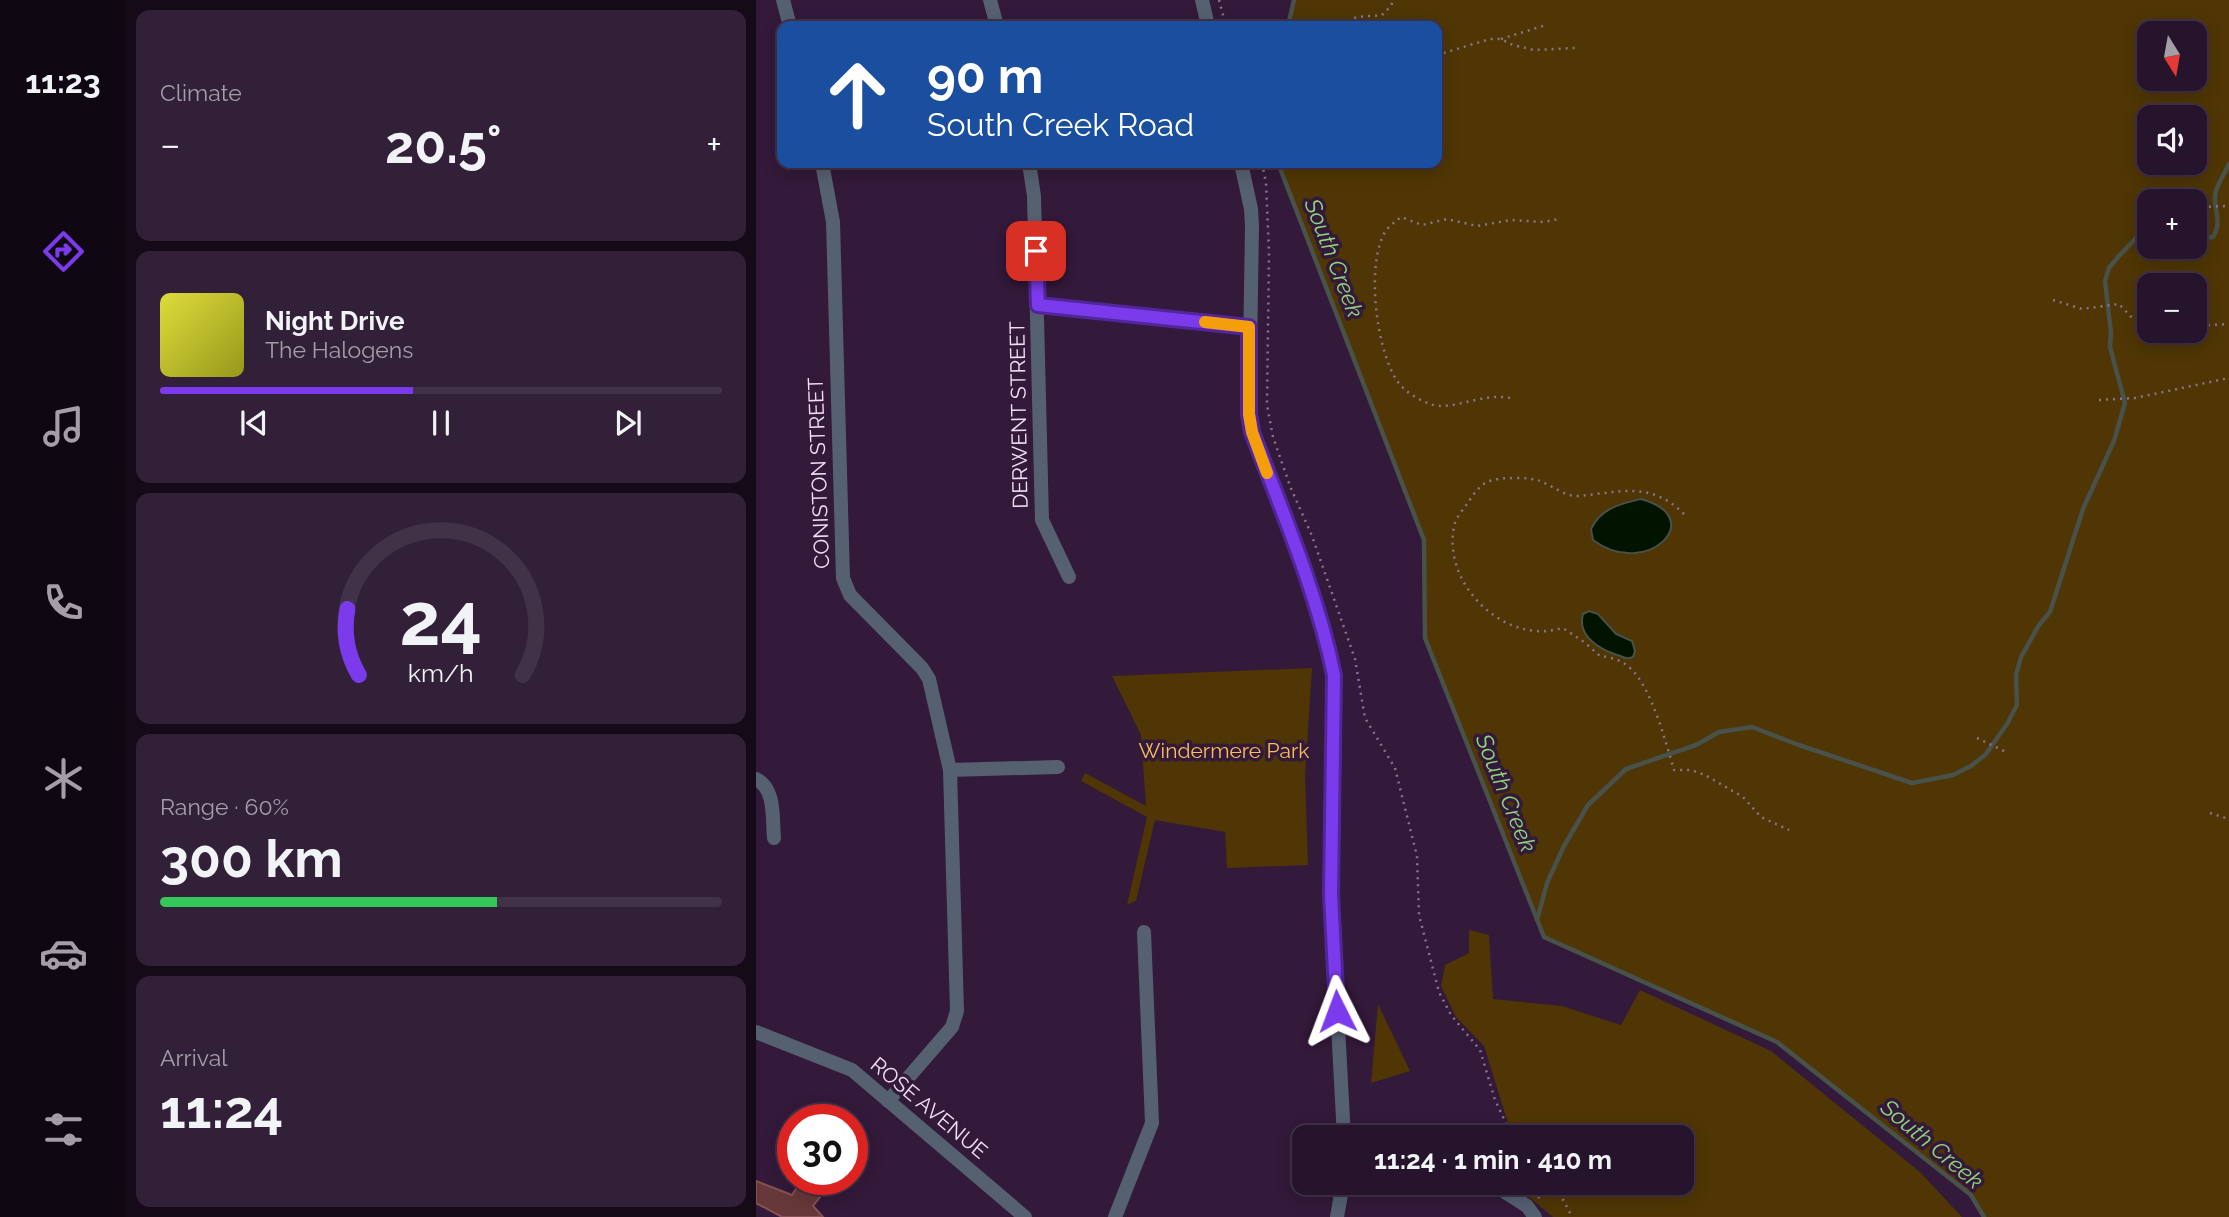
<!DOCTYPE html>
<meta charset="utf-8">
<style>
body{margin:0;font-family:Raleway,sans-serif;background:#322038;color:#f1f3f6;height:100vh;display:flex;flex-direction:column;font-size:26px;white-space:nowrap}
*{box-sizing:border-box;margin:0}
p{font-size:23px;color:#a49ea9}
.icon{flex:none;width:38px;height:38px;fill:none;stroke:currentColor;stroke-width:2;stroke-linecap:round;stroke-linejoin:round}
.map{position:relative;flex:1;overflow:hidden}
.side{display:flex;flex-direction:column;gap:10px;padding:10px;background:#150a18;width:630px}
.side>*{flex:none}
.guide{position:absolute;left:21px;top:21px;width:665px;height:147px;border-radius:14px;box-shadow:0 4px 18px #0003,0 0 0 2px #423248;background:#1a4fa0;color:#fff;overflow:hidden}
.needle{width:46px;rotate:169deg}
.fabs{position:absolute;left:1381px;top:21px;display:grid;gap:14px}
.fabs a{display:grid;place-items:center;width:70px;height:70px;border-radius:14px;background:#26132c;box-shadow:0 4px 18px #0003,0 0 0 2px #423248;font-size:35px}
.speed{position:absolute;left:21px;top:1104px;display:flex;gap:14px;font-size:35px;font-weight:700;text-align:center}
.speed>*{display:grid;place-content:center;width:91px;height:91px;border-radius:50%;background:#26132c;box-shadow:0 4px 18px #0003,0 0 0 2px #423248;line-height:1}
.speed .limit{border:10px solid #d22;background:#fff;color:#111}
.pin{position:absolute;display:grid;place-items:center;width:60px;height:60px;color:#fff;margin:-30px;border-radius:14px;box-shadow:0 4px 10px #0006}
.me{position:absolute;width:77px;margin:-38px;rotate:357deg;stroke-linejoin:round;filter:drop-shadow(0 0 5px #0008)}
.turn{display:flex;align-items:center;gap:24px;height:147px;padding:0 35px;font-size:32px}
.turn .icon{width:91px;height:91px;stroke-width:2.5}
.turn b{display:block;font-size:49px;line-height:60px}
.big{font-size:52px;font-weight:700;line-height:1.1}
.side .widget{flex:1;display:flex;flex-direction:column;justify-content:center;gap:10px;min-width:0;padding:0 24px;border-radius:14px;background:#322038}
.side .dial{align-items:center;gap:0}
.dial svg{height:182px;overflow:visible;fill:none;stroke:#423248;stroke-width:7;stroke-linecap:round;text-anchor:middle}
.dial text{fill:#f1f3f6;stroke:none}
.song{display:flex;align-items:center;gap:21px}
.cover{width:84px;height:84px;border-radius:10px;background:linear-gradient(135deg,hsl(60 70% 55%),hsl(60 70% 35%))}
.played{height:7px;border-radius:4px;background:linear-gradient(90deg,#7c3aed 45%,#423248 45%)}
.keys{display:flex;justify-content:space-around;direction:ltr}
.heat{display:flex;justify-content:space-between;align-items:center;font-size:38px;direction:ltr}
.charge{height:10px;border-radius:5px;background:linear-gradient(90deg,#34c759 60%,#423248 0)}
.trip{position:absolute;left:536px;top:1125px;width:402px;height:70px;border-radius:14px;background:#26132c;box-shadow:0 4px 18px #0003,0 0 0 2px #423248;font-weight:700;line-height:70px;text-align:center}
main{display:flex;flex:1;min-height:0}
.dock{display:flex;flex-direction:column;width:126px;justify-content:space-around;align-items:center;background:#0f0812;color:#a49ea9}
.dock .icon{width:49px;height:49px}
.dock .current{color:#7c3aed}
.dock b{font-size:32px;color:#f1f3f6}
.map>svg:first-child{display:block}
.green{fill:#4f3604;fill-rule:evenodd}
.water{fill:#001400;stroke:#48514a;stroke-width:2}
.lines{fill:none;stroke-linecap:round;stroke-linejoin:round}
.stream{stroke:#48514a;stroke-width:4.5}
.building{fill:#673839;stroke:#855253;stroke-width:2}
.path{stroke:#89748f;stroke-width:2.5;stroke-dasharray:2 5;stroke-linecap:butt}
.minor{stroke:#556071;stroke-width:14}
.route-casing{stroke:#51269a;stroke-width:18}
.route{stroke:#7c3aed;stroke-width:12}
.slow{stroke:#f59e0b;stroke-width:12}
.labels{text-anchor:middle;stroke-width:7;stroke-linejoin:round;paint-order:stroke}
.street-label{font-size:21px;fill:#f0e0f5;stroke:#33193a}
.park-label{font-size:21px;fill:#fbbf57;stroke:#33193a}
.water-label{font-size:23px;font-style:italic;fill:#90d57c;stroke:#33193a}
</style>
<main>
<nav class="dock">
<b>11:23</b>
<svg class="icon current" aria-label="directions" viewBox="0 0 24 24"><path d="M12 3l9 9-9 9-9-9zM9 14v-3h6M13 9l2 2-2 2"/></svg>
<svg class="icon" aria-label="music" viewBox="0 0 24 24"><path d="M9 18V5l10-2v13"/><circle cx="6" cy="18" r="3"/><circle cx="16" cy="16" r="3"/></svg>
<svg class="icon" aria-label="phone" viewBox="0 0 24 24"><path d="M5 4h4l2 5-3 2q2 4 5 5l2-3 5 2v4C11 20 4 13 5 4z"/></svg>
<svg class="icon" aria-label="climate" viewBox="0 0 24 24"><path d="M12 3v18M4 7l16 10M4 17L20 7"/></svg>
<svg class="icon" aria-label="car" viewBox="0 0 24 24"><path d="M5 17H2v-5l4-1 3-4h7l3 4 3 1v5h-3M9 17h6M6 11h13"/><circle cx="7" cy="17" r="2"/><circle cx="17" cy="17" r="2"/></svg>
<svg class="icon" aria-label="filters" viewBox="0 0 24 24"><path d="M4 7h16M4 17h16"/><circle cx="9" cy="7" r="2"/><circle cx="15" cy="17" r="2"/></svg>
</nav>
<section class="side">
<div class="widget"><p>Climate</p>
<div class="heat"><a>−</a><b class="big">20.5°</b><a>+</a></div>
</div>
<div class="widget">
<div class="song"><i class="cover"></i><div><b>Night Drive</b><p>The Halogens</p></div></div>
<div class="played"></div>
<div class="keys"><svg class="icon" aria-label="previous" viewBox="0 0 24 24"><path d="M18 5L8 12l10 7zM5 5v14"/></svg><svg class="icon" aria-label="pause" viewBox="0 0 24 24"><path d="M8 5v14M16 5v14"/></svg><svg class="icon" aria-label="next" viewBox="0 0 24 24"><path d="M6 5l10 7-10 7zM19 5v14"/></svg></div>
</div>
<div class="widget dial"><svg viewBox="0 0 100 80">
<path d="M14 69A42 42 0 1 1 86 69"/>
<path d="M14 69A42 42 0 0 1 9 40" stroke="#7c3aed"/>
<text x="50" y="56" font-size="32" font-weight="700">24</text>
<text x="50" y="72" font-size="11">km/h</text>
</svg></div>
<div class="widget"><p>Range · 60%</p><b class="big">300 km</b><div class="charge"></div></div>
<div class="widget"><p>Arrival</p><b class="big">11:24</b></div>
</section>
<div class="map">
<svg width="1473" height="1217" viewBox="0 0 1473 1217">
<rect width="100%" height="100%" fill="#33193a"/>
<g class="green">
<path d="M 538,0 L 1473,0 L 1473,1217 L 1228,1217 L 1217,1197 L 1204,1186 L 1021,1042 L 788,937 L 669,638 L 668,540 L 522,164 L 681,163 L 681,26 L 532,26 ZM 1393,33 L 1438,33 L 1438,79 L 1393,79 ZM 1393,117 L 1438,117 L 1438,163 L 1393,163 ZM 1393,201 L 1438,201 L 1438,247 L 1393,247 ZM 1393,285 L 1438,285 L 1438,331 L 1393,331 Z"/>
<path d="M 556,668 L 549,776 L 552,865 L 471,868 L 469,832 L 399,820 L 380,901 L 371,905 L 391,817 L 325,781 L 329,773 L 390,806 L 385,735 L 356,676 Z"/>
<path d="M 713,930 L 733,935 L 737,999 L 806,1006 L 865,1025 L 884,990 L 1015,1051 L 1164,1172 L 1206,1217 L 797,1217 L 763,1189 L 775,1183 L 926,1183 L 926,1138 L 763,1137 L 752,1123 L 728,1046 L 700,1017 L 685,986 L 689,965 L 713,953 Z"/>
<path d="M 622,1004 L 654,1071 L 615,1083 Z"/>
</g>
<g class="water">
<path d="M 885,499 C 954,518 890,580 837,540 L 835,529 C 845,508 864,504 885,499 Z"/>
<path d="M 833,611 L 842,614 L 860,634 L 876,641 L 879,651 L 877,657 C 869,660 869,657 861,655 C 843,649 821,636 827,614 Z"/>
</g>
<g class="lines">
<g class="stream">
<path d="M 532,26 L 538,0"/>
<path d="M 522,163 L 668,540 L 669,638 L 788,937 L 1021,1042 L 1215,1195 L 1228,1217"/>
<path d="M 1438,238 L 1457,237 C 1468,219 1455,207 1460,191 C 1463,181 1469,173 1473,164"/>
<path d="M 781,920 L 791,883 L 808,846 L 832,805 L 870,769 L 940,745 L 963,732 L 996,727 L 1040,744 L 1156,783 L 1197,775 L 1215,766 L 1230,754 L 1251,724 L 1261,705 L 1260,675 L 1265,657 L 1283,625 L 1294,612 L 1327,509 L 1358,441 L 1369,403 L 1354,347 L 1355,333 L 1349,281 L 1353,268 L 1362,257 L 1382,236 L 1393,233"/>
</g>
</g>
<path class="building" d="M 0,1181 L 36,1195 L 43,1184 L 64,1197 L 57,1206 L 67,1217 L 26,1217 L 0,1203 Z"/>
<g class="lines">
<g class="path">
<path d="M 463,0 L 470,26"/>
<path d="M 587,26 C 595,14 612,17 626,15 L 635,6 L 637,0"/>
<path d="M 745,39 L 787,26"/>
<path d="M 681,55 L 734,39 L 745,39 L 757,45 L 778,50 L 819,48"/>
<path d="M 506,163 L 510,183 L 513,253 L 511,405 L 517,437 L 534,486 L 556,536 L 599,659 L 609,718 L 639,768 L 661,856 L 663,915 L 683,992 L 695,1015 L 724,1050 L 739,1100 L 757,1138"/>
<path d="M 1446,207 L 1471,206"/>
<path d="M 1297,300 L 1326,309 L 1363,304 L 1377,319 L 1393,328"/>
<path d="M 1438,326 L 1473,324"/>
<path d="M 1400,331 L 1420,331"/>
<path d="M 754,398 C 727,392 695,412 674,404 C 661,399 647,391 640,379 C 620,348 610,264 629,232 C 633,226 639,222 645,217 L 666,225 L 691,219 L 721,226 L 755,220 L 787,222 L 803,219"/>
<path d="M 1343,400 L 1379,398 L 1473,378"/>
<path d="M 928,514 C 895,481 864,492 823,496 C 810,497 797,486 784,481 C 774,477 748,477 737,480 C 724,483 718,494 711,504 C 706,511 699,519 698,527 C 688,576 732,628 781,631 C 789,632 798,630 807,628 L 828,642 L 844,656 C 854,657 866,660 874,668 C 895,686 910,743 918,770 L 935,770 L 949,775 L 987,797 L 1005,817 L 1033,830"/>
<path d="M 1221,738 L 1250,752"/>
<path d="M 1454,813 L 1473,819"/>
<path d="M 793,1183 L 808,1201 L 816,1217"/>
<path d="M 782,1198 L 796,1187"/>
</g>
<g class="minor">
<path d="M 27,0 L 34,26"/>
<path d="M 234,0 L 241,26"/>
<path d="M 446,0 L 452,26"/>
<path d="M 66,163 L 77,222 L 87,578 L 94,595 L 166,668 L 173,679 L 194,770 L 201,1011 L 196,1027 L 132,1101"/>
<path d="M 273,163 L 278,196 L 286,520 L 313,577"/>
<path d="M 485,163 L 495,209 L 496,226 L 493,414 L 496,432 C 525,511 562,592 578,675 L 575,895 L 588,1138"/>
<path d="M 282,305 L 493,327"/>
<path d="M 194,770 L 302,767"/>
<path d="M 0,779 C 20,789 16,818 18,838"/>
<path d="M 0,1032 L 96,1070 L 269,1217"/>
<path d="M 735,1183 L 771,1206 L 779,1217"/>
<path d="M 359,1217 L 396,1123 L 388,932"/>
<path d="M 581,1217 L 587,1183"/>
</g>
</g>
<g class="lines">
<defs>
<path id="route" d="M 280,251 L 282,305 L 493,327 L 493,414 L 496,432 C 526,511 561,592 578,675 L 575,895 L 581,1011"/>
</defs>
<use href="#route" class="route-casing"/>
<use href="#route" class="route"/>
<path class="slow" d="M 449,322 L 493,327 L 493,414 L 496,432 L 511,473"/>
</g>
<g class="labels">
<g class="street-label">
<text transform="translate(263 415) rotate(-91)" y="7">DERWENT STREET</text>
<text transform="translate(63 473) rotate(-92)" y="7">CONISTON STREET</text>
<text transform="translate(173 1108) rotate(40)" y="7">ROSE AVENUE</text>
</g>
<g class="park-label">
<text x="468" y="758">Windermere Park</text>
</g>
<g class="water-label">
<text transform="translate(578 258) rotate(69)" y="8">South Creek</text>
<text transform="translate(750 793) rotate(68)" y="8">South Creek</text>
<text transform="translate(1176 1144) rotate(40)" y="8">South Creek</text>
</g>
</g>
</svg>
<div class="fabs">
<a><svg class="needle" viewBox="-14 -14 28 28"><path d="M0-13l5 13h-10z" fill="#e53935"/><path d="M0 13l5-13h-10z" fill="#a49ea9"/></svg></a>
<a><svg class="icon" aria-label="sound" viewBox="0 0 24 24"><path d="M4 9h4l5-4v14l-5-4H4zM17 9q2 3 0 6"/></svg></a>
<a>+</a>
<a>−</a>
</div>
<div class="speed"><div class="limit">30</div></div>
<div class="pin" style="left:280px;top:251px;background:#d93025"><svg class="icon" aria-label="arrive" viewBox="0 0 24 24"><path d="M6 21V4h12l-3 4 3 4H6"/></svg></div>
<svg class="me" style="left:581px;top:1011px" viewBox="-20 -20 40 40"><path d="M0-17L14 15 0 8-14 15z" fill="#7c3aed" stroke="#fff" stroke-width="4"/></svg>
<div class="trip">11:24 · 1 min · 410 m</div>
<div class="guide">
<div class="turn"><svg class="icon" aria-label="ahead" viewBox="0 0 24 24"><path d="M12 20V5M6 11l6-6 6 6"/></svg><div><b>90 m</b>South Creek Road</div></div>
</div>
</div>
</main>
